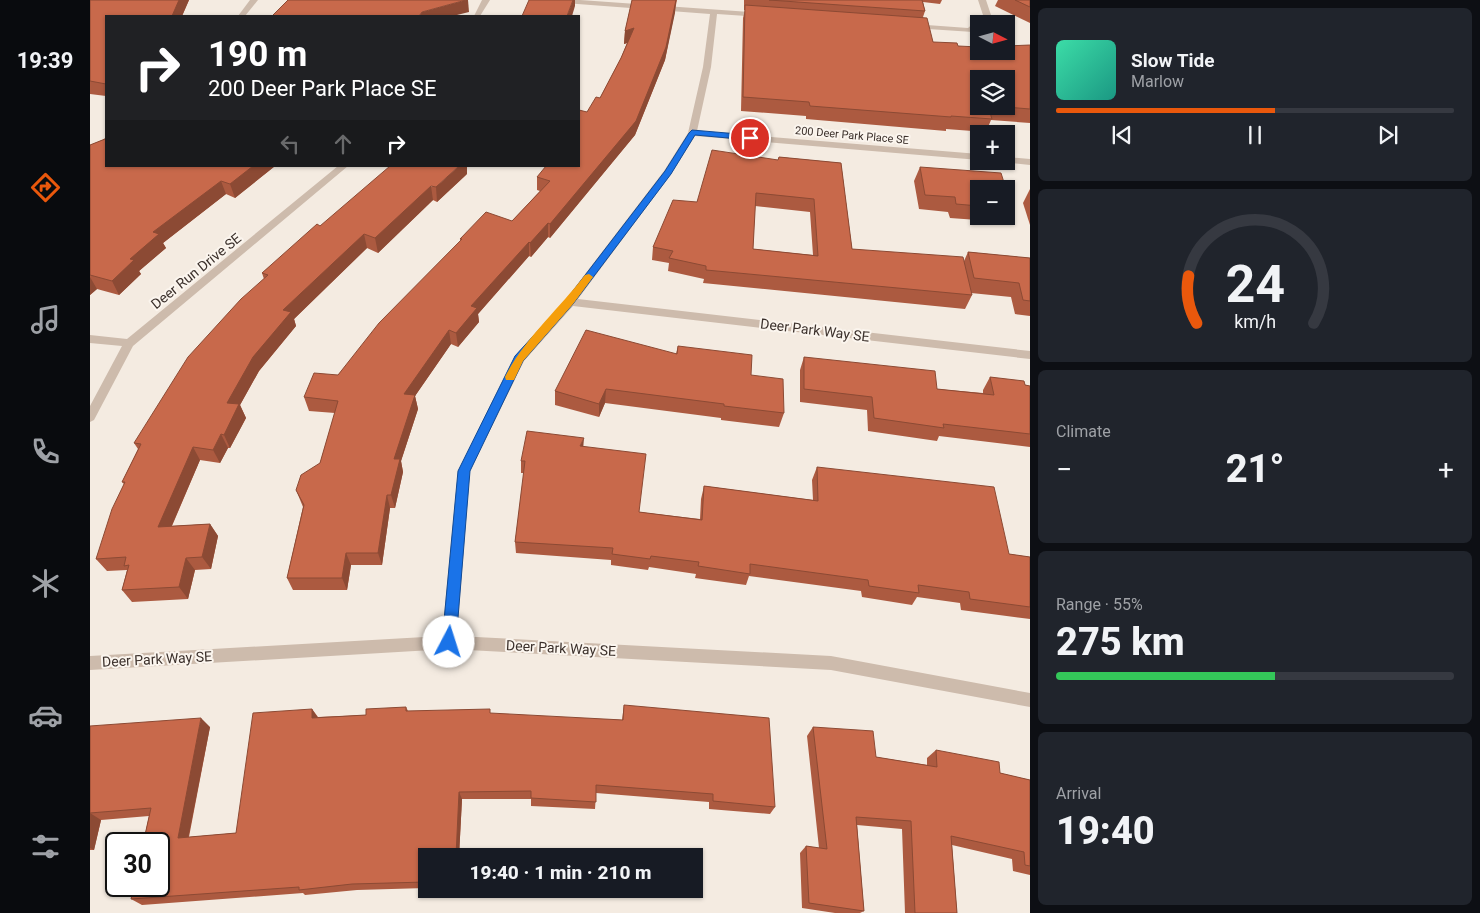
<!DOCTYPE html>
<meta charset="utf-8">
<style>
body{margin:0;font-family:Roboto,sans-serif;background:#20242c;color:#f1f3f6;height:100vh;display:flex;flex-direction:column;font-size:19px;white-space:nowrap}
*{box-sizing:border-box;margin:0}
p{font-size:16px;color:#9ea1a6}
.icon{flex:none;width:28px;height:28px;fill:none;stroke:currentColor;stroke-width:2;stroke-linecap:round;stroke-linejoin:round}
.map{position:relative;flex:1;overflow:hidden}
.side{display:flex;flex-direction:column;gap:8px;padding:8px;background:#0d0f14;width:450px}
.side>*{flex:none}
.top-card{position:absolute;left:15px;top:15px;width:475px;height:152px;border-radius:0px;box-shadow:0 1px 4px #0004;background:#202124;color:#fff;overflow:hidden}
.needle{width:32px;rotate:96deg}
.controls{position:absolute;left:880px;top:15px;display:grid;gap:10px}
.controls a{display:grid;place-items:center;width:45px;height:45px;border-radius:0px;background:#171b24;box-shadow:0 1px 4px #0004;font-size:25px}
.speed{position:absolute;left:15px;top:832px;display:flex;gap:10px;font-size:25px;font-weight:700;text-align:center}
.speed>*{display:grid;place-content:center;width:65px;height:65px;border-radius:50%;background:#171b24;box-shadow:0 1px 4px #0004;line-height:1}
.speed .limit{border:2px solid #111;border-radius:8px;background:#fff;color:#111}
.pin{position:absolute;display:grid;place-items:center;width:42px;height:42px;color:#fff;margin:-21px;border:2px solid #fff;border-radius:50%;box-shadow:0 1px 5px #0007}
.me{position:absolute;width:55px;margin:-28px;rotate:5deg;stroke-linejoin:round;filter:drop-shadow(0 0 4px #0008)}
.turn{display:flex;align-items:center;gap:18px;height:105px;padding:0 20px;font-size:22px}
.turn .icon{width:65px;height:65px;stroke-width:2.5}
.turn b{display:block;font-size:35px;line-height:42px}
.lanes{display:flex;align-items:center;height:48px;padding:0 20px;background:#0003;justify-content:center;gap:25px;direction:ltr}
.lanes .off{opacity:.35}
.big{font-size:38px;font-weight:800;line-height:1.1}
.side .card{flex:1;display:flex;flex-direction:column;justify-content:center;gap:8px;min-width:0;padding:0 18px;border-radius:8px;background:#20242c}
.side .dial{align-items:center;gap:0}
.dial svg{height:130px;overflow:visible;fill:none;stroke:#363941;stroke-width:7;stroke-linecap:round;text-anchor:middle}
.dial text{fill:#f1f3f6;stroke:none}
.song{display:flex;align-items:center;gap:15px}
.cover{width:60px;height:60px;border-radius:8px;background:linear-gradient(135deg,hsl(160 70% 55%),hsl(170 70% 35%))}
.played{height:5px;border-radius:2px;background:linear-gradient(90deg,#ea580c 55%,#363941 55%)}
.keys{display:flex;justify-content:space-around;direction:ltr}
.heat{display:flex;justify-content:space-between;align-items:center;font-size:28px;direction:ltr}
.charge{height:8px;border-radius:4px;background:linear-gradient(90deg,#34c759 55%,#363941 0)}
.trip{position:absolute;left:328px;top:848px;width:285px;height:50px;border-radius:0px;background:#171b24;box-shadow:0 1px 4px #0004;font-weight:800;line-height:50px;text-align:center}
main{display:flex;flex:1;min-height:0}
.dock{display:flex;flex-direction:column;width:90px;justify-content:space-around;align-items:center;background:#090b0e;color:#9ea1a6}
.dock .icon{width:35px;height:35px}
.dock .selected{color:#ea580c}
.dock b{font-size:22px;color:#f1f3f6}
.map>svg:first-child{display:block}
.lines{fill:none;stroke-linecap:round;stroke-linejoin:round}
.minor{fill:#cdbbac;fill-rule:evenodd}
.wall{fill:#ac5a40;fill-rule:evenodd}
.shaded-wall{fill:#8c4a34}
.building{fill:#c8694b;stroke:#8c4a34;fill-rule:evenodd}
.route{fill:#1a73e8;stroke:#114b97}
.slow{fill:#f59e0b}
.labels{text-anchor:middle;stroke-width:4;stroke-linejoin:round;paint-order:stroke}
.far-street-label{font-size:11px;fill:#3b302b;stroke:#fbf5ee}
.street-label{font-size:14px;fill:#3b302b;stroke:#fbf5ee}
</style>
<main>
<nav class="dock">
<b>19:39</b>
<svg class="icon selected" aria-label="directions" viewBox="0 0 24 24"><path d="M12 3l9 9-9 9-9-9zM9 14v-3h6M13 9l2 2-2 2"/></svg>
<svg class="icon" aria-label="music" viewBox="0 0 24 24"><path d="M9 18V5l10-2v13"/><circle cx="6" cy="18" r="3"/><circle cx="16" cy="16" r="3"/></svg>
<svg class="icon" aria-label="phone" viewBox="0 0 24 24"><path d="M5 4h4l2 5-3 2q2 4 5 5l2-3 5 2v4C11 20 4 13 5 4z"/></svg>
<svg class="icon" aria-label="climate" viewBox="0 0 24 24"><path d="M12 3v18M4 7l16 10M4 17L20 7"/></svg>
<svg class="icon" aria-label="car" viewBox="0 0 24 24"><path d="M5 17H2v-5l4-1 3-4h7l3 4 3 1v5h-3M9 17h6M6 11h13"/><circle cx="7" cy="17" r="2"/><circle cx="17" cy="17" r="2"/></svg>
<svg class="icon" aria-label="filters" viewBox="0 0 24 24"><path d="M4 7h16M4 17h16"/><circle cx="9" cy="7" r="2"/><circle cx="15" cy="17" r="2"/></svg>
</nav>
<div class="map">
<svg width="940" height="913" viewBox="0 0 940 913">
<rect width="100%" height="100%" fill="#f4ebe1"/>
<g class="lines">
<g class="minor">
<path d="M 160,0 L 168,0 L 155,16 L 148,16 Z"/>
<path d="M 392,0 L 400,0 L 390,16 L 384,16 Z"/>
<path d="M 457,0 L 490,0 L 674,13 L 674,17 L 671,17 L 627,14 L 621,67 L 607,131 L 889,154 L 889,160 L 605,136 L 581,174 L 488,299 L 940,351 L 940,359 L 483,306 L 434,361 L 380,471 L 367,636 L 741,656 L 940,693 L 940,707 L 741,670 L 359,649 L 0,670 L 0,656 L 352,636 L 368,471 L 425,356 L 476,299 L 574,171 L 598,133 L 613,67 L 620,14 L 461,2 Z"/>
<path d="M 888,0 L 896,0 L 901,15 L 891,24 L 889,24 L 883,32 L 823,28 L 819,26 L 823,24 L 878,28 L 893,15 Z"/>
<path d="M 916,157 L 940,159 L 940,165 L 913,162 L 916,161 Z"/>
<path d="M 248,166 L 258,166 L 43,346 L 4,420 L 0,422 L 0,406 L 32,346 L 0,343 L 0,335 L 37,339 Z"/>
</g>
</g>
<g class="wall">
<path d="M 0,0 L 99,0 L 92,16 L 16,16 L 16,96 L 0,94 Z"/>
<path d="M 542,0 L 587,0 L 575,60 L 545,135 L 460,238 L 458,237 L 441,257 L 439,256 L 388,314 L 389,322 L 368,347 L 361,344 L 325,396 L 328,409 L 311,461 L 313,472 L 305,508 L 300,508 L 292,565 L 261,565 L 257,590 L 203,590 L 197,578 L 213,507 L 206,490 L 230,463 L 245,413 L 219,411 L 214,397 L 248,375 L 371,241 L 370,239 L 422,221 L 450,191 L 447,190 L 447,177 L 489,166 L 497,112 L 510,98 L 531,58 L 537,43 L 534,44 L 535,31 Z"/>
<path d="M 654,0 L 852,0 L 850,4 L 833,2 L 835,11 L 833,17 L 843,42 L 868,46 L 889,51 L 940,45 L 940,123 L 901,120 L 896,132 L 856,129 L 856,131 L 716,119 L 716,116 L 651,111 L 653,18 L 655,10 L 654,10 ZM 916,79 L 916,106 L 889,106 Z"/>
<path d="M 908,0 L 940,0 L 940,23 L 905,6 Z"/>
<path d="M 15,139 L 185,166 L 145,198 L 136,194 L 73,243 L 76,248 L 49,271 L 51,274 L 29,295 L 7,289 L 0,295 L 0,145 Z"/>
<path d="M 689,157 L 751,163 L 762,249 L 874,261 L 878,252 L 940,258 L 940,316 L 925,314 L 921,297 L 881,293 L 882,295 L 875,309 L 613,283 L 614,279 L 578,271 L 579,263 L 562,260 L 563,247 L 607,202 L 688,160 ZM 665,206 L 720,212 L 723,255 L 663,249 Z"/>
<path d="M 830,167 L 889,189 L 889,216 L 916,216 L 916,190 L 922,208 L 915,222 L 860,218 L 858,212 L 829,209 L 824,181 Z"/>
<path d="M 377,174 L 347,202 L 343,200 L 288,253 L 277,248 L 204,319 L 206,326 L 169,371 L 150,405 L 156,418 L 140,448 L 138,448 L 130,463 L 110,460 L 82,526 L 120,524 L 128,536 L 121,569 L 105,570 L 98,599 L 42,602 L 32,590 L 37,570 L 17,571 L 6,559 L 34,484 L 32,482 L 48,449 L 44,443 L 174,279 L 172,273 L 230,226 Z"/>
<path d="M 940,189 L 940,225 L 933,203 Z"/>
<path d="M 588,346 L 661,375 L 694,413 L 689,427 L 631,420 L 631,418 L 515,403 L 509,417 L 465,405 L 465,391 L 586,354 Z"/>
<path d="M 714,357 L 847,389 L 893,393 L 893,390 L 900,377 L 940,386 L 940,447 L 849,436 L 847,441 L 778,431 L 777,410 L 710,402 L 710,370 Z"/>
<path d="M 494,446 L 549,512 L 610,519 L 611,499 L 614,486 L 723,500 L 722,480 L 727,467 L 919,554 L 940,557 L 940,619 L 871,610 L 870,603 L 827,597 L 822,605 L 772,597 L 771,591 L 659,576 L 656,585 L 605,578 L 606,574 L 559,567 L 558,570 L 521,565 L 521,560 L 426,553 L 425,542 L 434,473 L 431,473 L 431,461 Z"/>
<path d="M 534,705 L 685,807 L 680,814 L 619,809 L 619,802 L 506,793 L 505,809 L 441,806 L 441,799 L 372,799 L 369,856 L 336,856 L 336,888 L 267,890 L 215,895 L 213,893 L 52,905 L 41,899 L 59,816 L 11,820 L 4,850 L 0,850 L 0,726 L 120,727 L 99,837 L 146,833 L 222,709 L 228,717 L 276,715 L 316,707 L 318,711 L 532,720 Z"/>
<path d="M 723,727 L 786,757 L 837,765 L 837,758 L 846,750 L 910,773 L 940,780 L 940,875 L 923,871 L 922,859 L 862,845 L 867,913 L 815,913 L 812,829 L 767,825 L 774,911 L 770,913 L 745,913 L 712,908 L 710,853 L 716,846 L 729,848 L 717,736 Z"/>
</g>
<g class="shaded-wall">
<path d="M 89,0 L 99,0 L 92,16 L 82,16 Z"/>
<path d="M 376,0 L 378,0 L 379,12 L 363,16 L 329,16 L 332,12 Z"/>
<path d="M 483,0 L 485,0 L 485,6 L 482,16 L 477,16 Z"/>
<path d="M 586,0 L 585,13 L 575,60 L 545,135 L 460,238 L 460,224 Z"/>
<path d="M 544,28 L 543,41 L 534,44 L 535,31 Z"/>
<path d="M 163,166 L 185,166 L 145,198 L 140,184 Z"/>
<path d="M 369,166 L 377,166 L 377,174 L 347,202 L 346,187 Z"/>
<path d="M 131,181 L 136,194 L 73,243 L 76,248 L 49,271 L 51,274 L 29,295 L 22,281 L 63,232 Z"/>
<path d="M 341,186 L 343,200 L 288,253 L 285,238 Z"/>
<path d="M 458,223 L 458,237 L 441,257 L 440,243 Z"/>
<path d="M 274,234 L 277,248 L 204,319 L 206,326 L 169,371 L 150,405 L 156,418 L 140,448 L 134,435 L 137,403 L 163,357 L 193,310 Z"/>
<path d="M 439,242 L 439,256 L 388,314 L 389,322 L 368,347 L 366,333 L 381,306 Z"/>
<path d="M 0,277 L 7,289 L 0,295 Z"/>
<path d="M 359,330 L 361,344 L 325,396 L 328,409 L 311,461 L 313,472 L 305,508 L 301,495 L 304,459 L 314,394 Z"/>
<path d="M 516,389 L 515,403 L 509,417 L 509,404 Z"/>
<path d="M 131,434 L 138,448 L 130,463 L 123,450 Z"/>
<path d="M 494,438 L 493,450 L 490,446 Z"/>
<path d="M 103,447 L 110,460 L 76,539 L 68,527 Z"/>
<path d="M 297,495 L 300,508 L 292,565 L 288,553 Z"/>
<path d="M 120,524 L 128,536 L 121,569 L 112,557 Z"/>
<path d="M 256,553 L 261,565 L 257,590 L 252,578 Z"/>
<path d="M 96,558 L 105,570 L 98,599 L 89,587 Z"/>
<path d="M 222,709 L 228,718 L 222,718 Z"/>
<path d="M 111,718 L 120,727 L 97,844 L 88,838 Z"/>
<path d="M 369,792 L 372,799 L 369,856 L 366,856 Z"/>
<path d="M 0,813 L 11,820 L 4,850 L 0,848 Z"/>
</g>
<g class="building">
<path d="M 0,0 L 89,0 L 82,16 L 16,16 L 16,84 L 0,81 Z"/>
<path d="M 198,0 L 376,0 L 332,12 L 329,16 L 182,16 Z"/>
<path d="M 439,0 L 483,0 L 477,16 L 432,16 Z"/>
<path d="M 542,0 L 586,0 L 576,47 L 546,121 L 460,224 L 458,223 L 440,243 L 439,242 L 381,306 L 387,308 L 366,333 L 359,330 L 314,394 L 325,395 L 304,459 L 310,459 L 301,495 L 297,495 L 288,553 L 256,553 L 252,578 L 197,578 L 214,505 L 206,490 L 211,475 L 230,463 L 248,401 L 214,397 L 224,373 L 248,375 L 289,323 L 372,239 L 370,239 L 396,212 L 422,221 L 460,181 L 447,177 L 456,166 L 489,166 L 489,110 L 497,112 L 506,97 L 510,98 L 531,58 L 544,28 L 535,31 Z"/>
<path d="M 679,0 L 832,0 L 835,11 Z"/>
<path d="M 925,0 L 940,0 L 940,7 Z"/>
<path d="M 655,5 L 837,18 L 843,42 L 867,43 L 868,46 L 889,47 L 889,51 L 916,51 L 916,46 L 940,45 L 940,109 L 904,106 L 916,106 L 916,79 L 889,79 L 889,106 L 898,106 L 902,119 L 861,116 L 861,117 L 720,106 L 719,102 L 653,97 Z"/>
<path d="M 16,137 L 16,166 L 163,166 L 140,184 L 131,181 L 63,232 L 69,234 L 40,259 L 44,260 L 22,281 L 0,275 L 0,145 L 15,139 Z"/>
<path d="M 622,150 L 688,160 L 689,157 L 751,163 L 762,249 L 873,257 L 882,295 L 616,270 L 616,266 L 579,258 L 583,251 L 563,247 L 583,200 L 607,202 ZM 666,193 L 724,199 L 728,256 L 663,249 Z"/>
<path d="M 300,166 L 369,166 L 346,187 L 341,186 L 285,238 L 274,234 L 193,310 L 201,312 L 163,357 L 137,403 L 149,404 L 134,435 L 131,434 L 123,450 L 103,447 L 68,527 L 120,524 L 112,557 L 96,558 L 89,587 L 32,590 L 39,565 L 34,566 L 36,557 L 6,559 L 22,509 L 35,482 L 32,482 L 51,444 L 44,443 L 98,357 L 151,299 L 178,275 L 172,273 L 227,224 L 230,226 Z"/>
<path d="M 830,167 L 911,173 L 916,189 L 889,189 L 889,206 L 866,204 L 865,197 L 835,195 Z"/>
<path d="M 916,190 L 922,208 L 916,208 Z"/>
<path d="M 878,252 L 940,258 L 940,301 L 933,300 L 929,283 L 884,278 Z"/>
<path d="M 496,330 L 587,354 L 588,346 L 662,355 L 661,375 L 693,379 L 694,413 L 634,406 L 634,404 L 516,389 L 509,404 L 465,391 Z"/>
<path d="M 714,357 L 845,371 L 847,389 L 904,395 L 900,377 L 934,381 L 935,385 L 940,386 L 940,434 L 853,424 L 854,428 L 784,418 L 782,397 L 714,389 Z"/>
<path d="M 437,431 L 494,438 L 490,446 L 556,454 L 549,512 L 612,520 L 614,486 L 728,501 L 727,467 L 904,487 L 919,554 L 940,557 L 940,607 L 880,599 L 879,592 L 828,585 L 829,593 L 779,586 L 778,580 L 660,564 L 660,574 L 608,566 L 609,562 L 561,556 L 560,559 L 522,554 L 523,548 L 425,542 L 435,461 L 431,461 Z"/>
<path d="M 534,705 L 679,718 L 685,807 L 623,801 L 623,794 L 506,785 L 506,802 L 441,798 L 441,791 L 369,792 L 366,856 L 336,856 L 336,882 L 262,884 L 209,890 L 209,887 L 41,899 L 44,886 L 69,886 L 69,844 L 53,844 L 61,808 L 0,813 L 0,726 L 111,718 L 88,838 L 146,833 L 163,713 L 222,709 L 222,718 L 276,715 L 276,709 L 316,707 L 316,711 L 400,709 L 400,713 L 533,720 Z"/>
<path d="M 723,727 L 783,731 L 786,757 L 847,767 L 846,750 L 909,762 L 910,773 L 940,780 L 940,866 L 935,865 L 934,852 L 861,836 L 867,913 L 825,913 L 821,821 L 766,817 L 774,911 L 719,903 L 716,846 L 737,849 Z"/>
</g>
<path class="route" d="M 602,130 L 660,135 L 664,138 L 660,140 L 605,135 L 581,174 L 483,304 L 433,361 L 380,471 L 366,642 L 364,646 L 359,648 L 354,646 L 352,642 L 368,471 L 425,356 L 476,300 L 575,171 L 599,133 Z"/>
<path class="slow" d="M 499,274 L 503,277 L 483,304 L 433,361 L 424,380 L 416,380 L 415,377 C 434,339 469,309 495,275 Z"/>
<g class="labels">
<g class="far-street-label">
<text transform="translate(762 135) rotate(5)" y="4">200 Deer Park Place SE</text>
</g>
<g class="street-label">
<text transform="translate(106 271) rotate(-39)" y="5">Deer Run Drive SE</text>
<text transform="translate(725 330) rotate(7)" y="5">Deer Park Way SE</text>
<text transform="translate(471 648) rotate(3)" y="5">Deer Park Way SE</text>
<text transform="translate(67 659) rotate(-3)" y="5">Deer Park Way SE</text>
</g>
</g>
</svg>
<div class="controls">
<a><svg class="needle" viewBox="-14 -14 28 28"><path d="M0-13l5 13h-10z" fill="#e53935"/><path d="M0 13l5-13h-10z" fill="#9ea1a6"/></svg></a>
<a><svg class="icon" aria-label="layers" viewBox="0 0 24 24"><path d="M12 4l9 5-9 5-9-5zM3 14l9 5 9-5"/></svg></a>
<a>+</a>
<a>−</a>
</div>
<div class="speed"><div class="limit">30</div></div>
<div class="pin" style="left:660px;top:138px;background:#d93025"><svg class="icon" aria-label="arrive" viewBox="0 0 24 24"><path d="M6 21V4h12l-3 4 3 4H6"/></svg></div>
<svg class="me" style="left:359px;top:642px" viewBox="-20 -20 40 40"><circle r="19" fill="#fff"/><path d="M0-13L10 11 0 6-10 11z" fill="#1a73e8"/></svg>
<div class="trip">19:40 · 1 min · 210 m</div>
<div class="top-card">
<div class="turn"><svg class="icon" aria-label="right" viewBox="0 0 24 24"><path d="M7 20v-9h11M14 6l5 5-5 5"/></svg><div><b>190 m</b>200 Deer Park Place SE</div></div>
<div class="lanes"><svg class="icon off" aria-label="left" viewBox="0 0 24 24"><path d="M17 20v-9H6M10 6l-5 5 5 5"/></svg><svg class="icon off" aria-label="ahead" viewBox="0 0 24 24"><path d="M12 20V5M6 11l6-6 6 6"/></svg><svg class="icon" aria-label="right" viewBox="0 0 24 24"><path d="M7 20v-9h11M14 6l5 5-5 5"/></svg></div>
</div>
</div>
<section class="side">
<div class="card">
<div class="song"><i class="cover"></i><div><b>Slow Tide</b><p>Marlow</p></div></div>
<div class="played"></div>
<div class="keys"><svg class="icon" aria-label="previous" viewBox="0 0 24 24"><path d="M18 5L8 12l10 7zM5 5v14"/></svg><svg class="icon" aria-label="pause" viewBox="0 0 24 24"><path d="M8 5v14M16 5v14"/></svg><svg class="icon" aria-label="next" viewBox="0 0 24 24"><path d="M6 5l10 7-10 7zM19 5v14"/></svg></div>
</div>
<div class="card dial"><svg viewBox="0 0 100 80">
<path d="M14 69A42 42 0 1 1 86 69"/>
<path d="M14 69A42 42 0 0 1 9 40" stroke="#ea580c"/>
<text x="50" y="56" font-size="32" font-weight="700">24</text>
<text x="50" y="72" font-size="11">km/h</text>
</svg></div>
<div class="card"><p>Climate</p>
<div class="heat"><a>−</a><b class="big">21°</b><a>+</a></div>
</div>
<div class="card"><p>Range · 55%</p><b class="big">275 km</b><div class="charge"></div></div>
<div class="card"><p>Arrival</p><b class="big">19:40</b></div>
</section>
</main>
